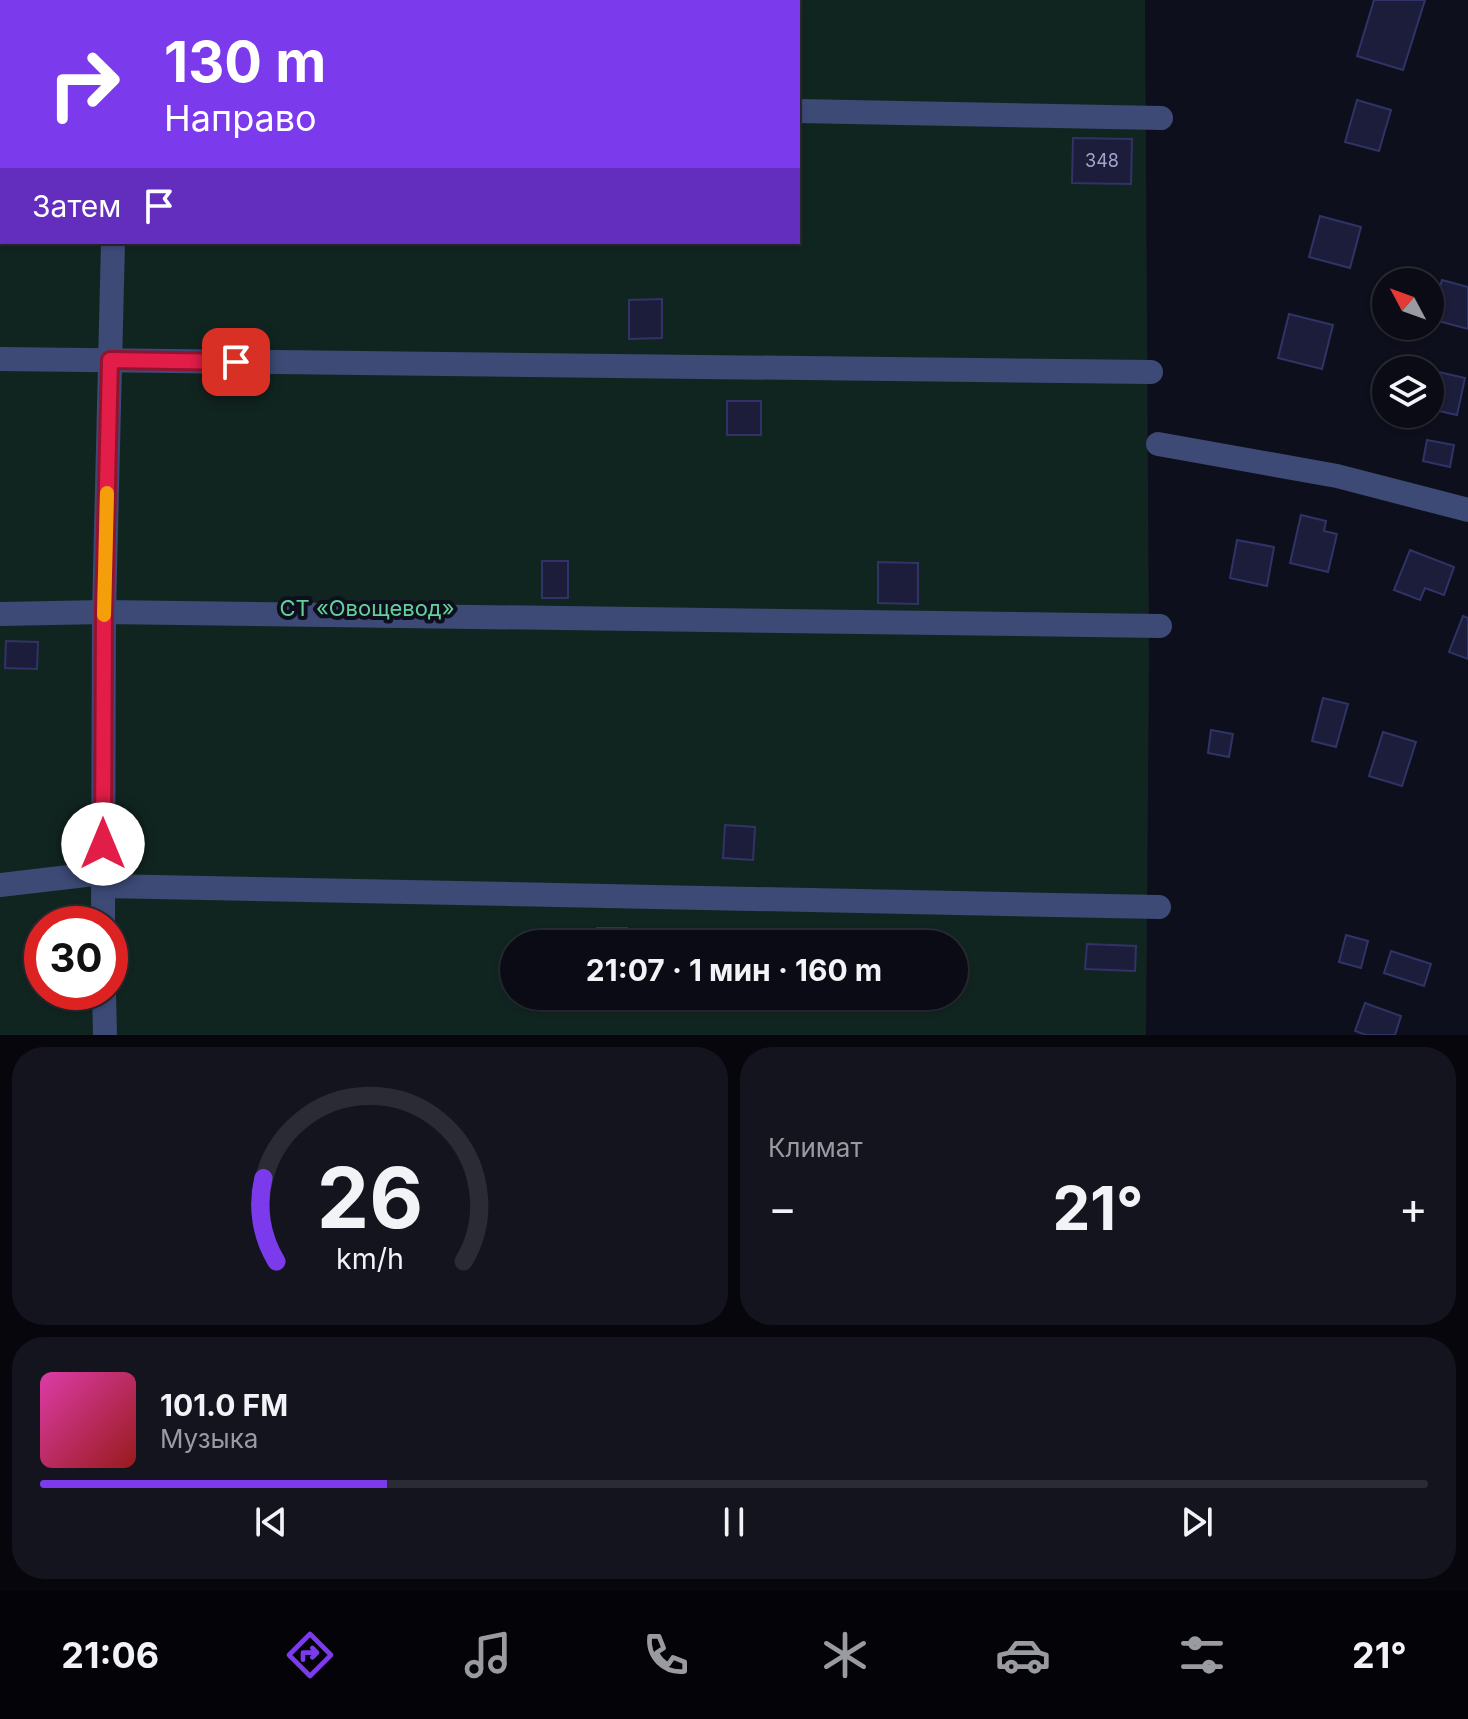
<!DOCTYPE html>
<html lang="ru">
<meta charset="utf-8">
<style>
body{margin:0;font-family:Inter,sans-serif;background:#13141e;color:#f1f3f6;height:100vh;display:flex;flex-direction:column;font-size:30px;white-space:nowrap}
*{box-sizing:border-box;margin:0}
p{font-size:26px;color:#999ba0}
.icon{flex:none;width:44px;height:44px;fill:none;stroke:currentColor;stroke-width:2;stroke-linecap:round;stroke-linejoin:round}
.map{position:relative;height:1035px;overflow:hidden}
.side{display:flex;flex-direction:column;gap:12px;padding:12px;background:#06060c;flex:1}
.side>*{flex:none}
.guide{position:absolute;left:0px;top:0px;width:800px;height:244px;box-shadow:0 2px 6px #0004,0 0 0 2px #2a2b34;background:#7c3aed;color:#fff;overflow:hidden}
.needle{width:52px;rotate:311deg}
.controls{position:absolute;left:1372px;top:268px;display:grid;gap:16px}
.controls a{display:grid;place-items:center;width:72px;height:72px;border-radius:50%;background:#0a0b15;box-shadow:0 2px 6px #0004,0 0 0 2px #2a2b34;font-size:40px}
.speed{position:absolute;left:24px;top:906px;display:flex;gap:16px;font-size:40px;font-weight:700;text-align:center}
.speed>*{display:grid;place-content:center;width:104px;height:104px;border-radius:50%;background:#0a0b15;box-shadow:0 2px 6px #0004,0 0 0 2px #2a2b34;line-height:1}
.speed .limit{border:12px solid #d22;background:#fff;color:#111}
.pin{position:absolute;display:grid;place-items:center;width:68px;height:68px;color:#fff;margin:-34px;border-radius:16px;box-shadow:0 4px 12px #0006}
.me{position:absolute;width:88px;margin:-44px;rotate:0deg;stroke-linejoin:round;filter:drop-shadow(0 0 6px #0008)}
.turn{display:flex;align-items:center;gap:28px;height:168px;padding:0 32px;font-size:36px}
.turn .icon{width:104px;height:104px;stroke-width:2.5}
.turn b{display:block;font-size:56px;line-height:68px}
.then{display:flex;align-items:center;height:76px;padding:0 32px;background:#0003;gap:16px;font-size:30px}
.big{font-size:60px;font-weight:700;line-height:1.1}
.side .card{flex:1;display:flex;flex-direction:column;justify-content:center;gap:12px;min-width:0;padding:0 28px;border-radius:32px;background:#13141e}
.side .dial{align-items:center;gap:0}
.dial svg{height:208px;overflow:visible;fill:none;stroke:#2a2b34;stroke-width:7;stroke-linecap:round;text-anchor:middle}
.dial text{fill:#f1f3f6;stroke:none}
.song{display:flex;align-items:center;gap:24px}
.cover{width:96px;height:96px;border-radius:12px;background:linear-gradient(135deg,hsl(320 70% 55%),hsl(0 70% 35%))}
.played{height:8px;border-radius:4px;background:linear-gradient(90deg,#7c3aed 25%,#2a2b34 25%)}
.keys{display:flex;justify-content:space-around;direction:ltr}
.heat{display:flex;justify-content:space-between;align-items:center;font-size:44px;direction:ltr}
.side .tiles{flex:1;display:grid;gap:12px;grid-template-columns:1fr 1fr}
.card:last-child{grid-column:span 2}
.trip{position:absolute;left:500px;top:930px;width:468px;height:80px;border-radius:40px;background:#0a0b15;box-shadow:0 2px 6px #0004,0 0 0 2px #2a2b34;font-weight:700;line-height:80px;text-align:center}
.tab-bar{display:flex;height:128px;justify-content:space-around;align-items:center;background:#040408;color:#999ba0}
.tab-bar .icon{width:56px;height:56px}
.tab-bar .selected{color:#7c3aed}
.tab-bar b{font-size:36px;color:#f1f3f6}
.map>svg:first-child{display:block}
.green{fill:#112520;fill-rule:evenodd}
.building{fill:#1c1d3b;stroke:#303365;stroke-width:2}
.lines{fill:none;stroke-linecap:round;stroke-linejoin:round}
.minor{stroke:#3d4a76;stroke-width:24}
.route-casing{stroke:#92132f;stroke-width:20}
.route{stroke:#e11d48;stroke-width:14}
.slow{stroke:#f59e0b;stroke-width:14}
.labels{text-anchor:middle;stroke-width:8;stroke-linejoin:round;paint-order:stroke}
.number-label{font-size:18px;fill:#a2a6ca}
.park-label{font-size:22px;fill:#63d19a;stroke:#0e0f1c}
</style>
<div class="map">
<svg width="1468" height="1035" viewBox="0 0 1468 1035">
<rect width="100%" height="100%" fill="#0e0f1c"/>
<path class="green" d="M 0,0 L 1145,0 L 1149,660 L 1146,1035 L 0,1035 ZM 2,2 L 798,2 L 798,242 L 2,242 ZM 42,924 L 110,924 L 110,992 L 42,992 ZM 514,944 L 954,944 L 954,996 L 514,996 Z"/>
<g class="building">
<path d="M 1374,0 L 1425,0 L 1403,70 L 1357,56 Z"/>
<path d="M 1357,100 L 1391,110 L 1379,151 L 1345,142 Z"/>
<path d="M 1073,138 L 1132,139 L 1131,184 L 1072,183 Z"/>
<path d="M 1320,216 L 1361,227 L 1350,268 L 1309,257 Z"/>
<path d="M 1442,280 L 1468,287 L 1468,329 L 1431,319 Z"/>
<path d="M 662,299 L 662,338 L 629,339 L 629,300 Z"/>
<path d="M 1289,314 L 1333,325 L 1322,369 L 1278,358 Z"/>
<path d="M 1430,370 L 1465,378 L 1457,415 L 1430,409 Z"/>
<rect x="727" y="401" width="34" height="34"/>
<path d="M 1427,440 L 1454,445 L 1450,467 L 1423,461 Z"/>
<path d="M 1301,515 L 1326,521 L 1324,531 L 1337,534 L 1328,572 L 1290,563 Z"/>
<path d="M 1237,540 L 1274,547 L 1267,586 L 1230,578 Z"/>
<path d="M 1410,550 L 1454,567 L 1444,595 L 1425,588 L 1420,600 L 1394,590 Z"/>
<rect x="542" y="561" width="26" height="37"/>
<path d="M 878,562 L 918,563 L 918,604 L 878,603 Z"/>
<path d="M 1463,616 L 1468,618 L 1468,659 L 1449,652 Z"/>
<path d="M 6,641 L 38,642 L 37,669 L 5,668 Z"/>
<path d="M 1323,698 L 1348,704 L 1336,747 L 1312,741 Z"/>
<path d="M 1211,730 L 1233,734 L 1229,757 L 1208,753 Z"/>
<path d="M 1383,732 L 1416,742 L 1402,786 L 1369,776 Z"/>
<path d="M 725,825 L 755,827 L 753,860 L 723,858 Z"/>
<rect x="597" y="928" width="30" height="16"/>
<path d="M 1346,935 L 1368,941 L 1361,968 L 1339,962 Z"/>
<path d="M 1087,944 L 1136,946 L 1135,971 L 1085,969 Z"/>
<path d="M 1391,951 L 1431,964 L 1424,986 L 1384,973 Z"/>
<path d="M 1365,1003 L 1401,1016 L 1395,1035 L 1366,1035 L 1355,1031 Z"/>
</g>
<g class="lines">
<g class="minor">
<path d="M 118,2 L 118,0"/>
<path d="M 0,95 L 2,95"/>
<path d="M 798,111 L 1161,118"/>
<path d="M 0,359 L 1151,372"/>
<path d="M 1158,444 L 1337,476 L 1468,510"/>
<path d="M 0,614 L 104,612 L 1160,626"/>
<path d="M 0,885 L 103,873"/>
<path d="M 103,886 L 1159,907"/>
<path d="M 103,924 L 104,612 L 113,242"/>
<path d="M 104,992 L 105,1035"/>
</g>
</g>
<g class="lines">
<defs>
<path id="route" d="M 103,844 L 104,612 L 110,360 L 236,362"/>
</defs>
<use href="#route" class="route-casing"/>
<use href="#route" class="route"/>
<path class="slow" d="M 104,615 L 107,493"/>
</g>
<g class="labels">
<g class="number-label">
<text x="1102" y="167">348</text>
</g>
<g class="park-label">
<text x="367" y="616">СТ «Овощевод»</text>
</g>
</g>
</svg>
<div class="controls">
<a><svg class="needle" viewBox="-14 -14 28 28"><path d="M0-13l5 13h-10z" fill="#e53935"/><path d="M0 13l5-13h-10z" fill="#999ba0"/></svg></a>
<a><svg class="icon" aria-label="layers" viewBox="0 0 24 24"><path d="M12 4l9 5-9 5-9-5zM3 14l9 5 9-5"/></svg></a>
</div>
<div class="speed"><div class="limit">30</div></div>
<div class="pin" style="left:236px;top:362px;background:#d93025"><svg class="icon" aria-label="arrive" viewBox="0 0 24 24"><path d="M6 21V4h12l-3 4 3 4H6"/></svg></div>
<svg class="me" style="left:103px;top:844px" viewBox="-20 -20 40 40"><circle r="19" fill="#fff"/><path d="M0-13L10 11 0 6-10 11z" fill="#e11d48"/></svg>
<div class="trip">21:07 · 1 мин · 160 m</div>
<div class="guide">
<div class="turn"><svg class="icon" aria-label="right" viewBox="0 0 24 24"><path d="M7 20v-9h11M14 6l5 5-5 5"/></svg><div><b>130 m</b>Направо</div></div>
<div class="then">Затем<svg class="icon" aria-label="arrive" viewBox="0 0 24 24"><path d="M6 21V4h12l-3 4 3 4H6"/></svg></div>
</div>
</div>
<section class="side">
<div class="tiles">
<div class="card dial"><svg viewBox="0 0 100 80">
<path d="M14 69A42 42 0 1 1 86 69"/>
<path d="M14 69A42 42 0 0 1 9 37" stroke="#7c3aed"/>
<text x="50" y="56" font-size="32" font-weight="700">26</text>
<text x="50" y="72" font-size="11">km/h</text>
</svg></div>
<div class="card"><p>Климат</p>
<div class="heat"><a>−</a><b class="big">21°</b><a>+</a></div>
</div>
<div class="card">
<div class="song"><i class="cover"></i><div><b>101.0 FM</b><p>Музыка</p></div></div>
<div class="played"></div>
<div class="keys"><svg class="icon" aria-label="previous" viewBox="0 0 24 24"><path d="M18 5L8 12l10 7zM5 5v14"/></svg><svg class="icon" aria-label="pause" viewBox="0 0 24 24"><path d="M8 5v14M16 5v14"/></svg><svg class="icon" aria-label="next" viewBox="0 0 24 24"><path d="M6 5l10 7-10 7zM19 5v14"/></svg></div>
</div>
</div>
</section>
<nav class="tab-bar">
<b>21:06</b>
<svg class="icon selected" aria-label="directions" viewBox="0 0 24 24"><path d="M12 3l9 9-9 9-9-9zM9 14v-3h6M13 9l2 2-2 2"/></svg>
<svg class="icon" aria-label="music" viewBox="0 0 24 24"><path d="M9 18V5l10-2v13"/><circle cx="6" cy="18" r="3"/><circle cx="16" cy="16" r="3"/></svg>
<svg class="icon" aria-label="phone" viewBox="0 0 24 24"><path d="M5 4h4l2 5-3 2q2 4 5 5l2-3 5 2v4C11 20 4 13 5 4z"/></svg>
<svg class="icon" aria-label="climate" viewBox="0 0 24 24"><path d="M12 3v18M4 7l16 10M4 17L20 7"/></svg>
<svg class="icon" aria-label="car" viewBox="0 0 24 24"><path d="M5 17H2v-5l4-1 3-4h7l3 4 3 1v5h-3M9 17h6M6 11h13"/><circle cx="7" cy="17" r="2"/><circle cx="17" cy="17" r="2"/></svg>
<svg class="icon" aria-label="filters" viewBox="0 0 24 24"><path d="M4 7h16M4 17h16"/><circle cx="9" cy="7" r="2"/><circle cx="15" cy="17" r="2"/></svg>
<b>21°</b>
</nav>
